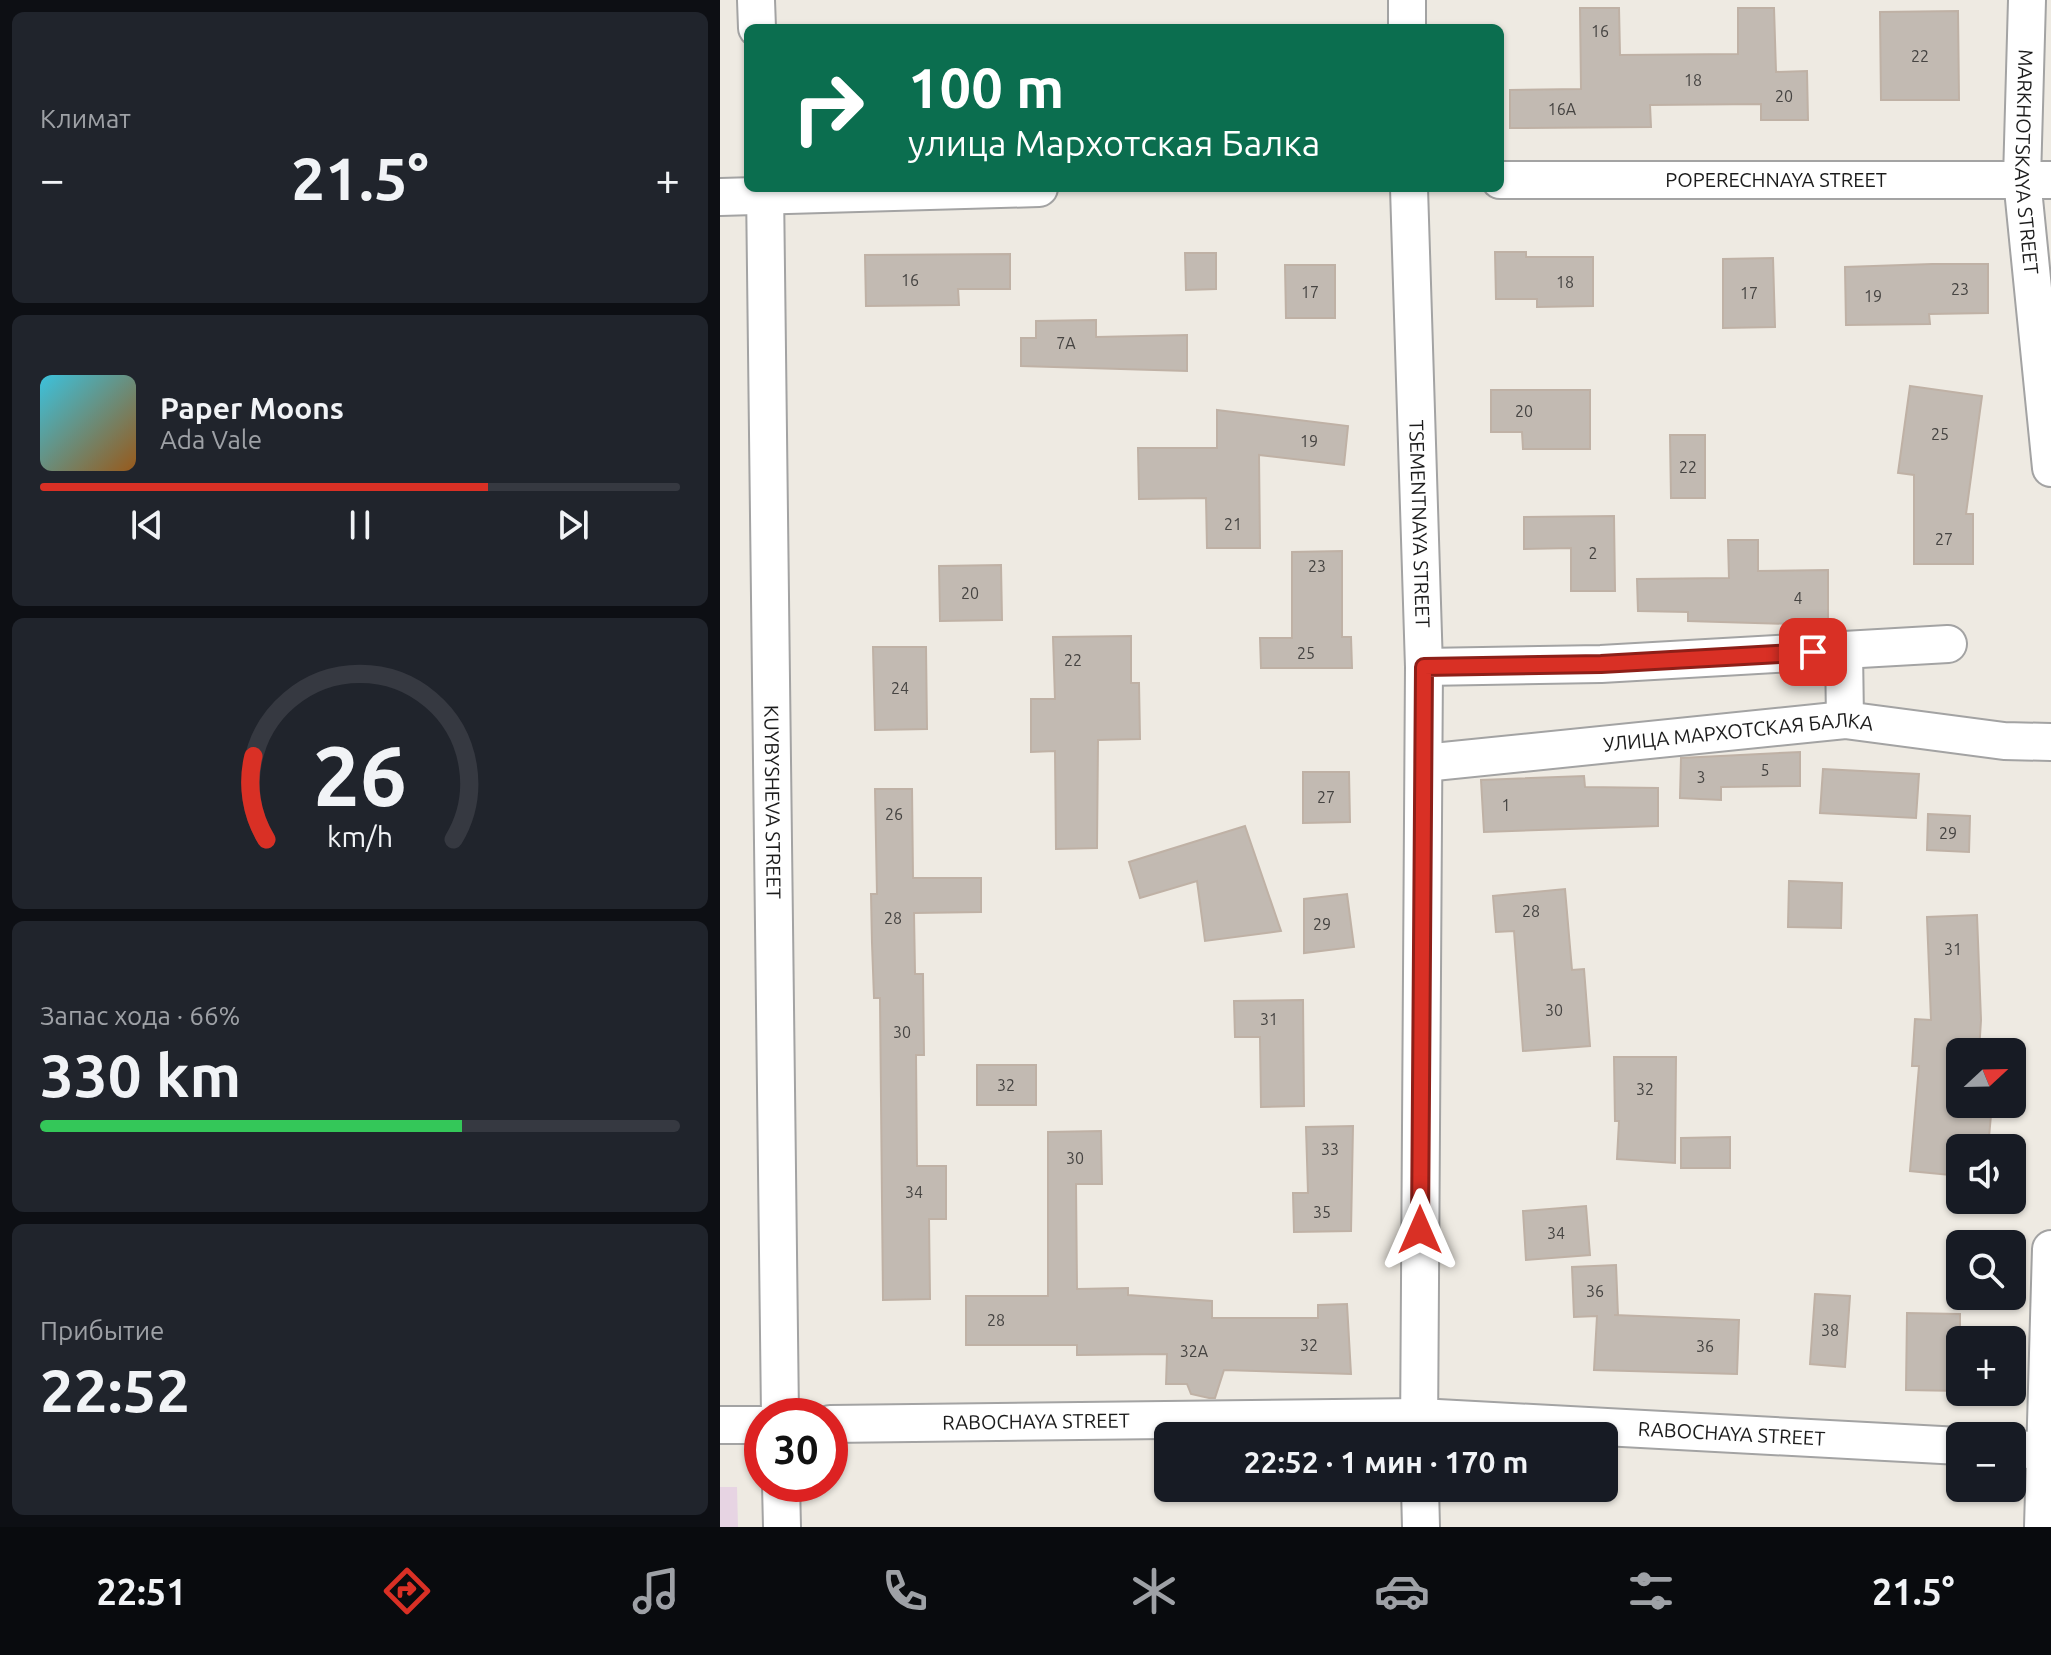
<!DOCTYPE html>
<html lang="ru">
<meta charset="utf-8">
<style>
body{margin:0;font-family:Ubuntu,sans-serif;background:#20242c;color:#f1f3f6;height:100vh;display:flex;flex-direction:column;font-size:30px;white-space:nowrap}
*{box-sizing:border-box;margin:0}
p{font-size:26px;color:#9ea1a6}
.icon{flex:none;width:44px;height:44px;fill:none;stroke:currentColor;stroke-width:2;stroke-linecap:round;stroke-linejoin:round}
.map{position:relative;flex:1;overflow:hidden}
.sheet{display:flex;flex-direction:column;gap:12px;padding:12px;background:#0d0f14;width:720px}
.sheet>*{flex:none}
.hud{position:absolute;left:24px;top:24px;width:760px;height:168px;border-radius:12px;box-shadow:0 2px 6px #0004;background:#0b6e4f;color:#fff;overflow:hidden}
.needle{width:52px;rotate:68deg}
.buttons{position:absolute;left:1226px;top:1038px;display:grid;gap:16px}
.buttons a{display:grid;place-items:center;width:80px;height:80px;border-radius:12px;background:#171b24;box-shadow:0 2px 6px #0004;font-size:40px}
.speed{position:absolute;left:24px;top:1398px;display:flex;gap:16px;font-size:40px;font-weight:700;text-align:center}
.speed>*{display:grid;place-content:center;width:104px;height:104px;border-radius:50%;background:#171b24;box-shadow:0 2px 6px #0004;line-height:1}
.speed .limit{border:12px solid #d22;background:#fff;color:#111}
.pin{position:absolute;display:grid;place-items:center;width:68px;height:68px;color:#fff;margin:-34px;border-radius:16px;box-shadow:0 4px 12px #0006}
.me{position:absolute;width:88px;margin:-44px;rotate:0deg;stroke-linejoin:round;filter:drop-shadow(0 0 6px #0008)}
.turn{display:flex;align-items:center;gap:28px;height:168px;padding:0 32px;font-size:36px}
.turn .icon{width:104px;height:104px;stroke-width:2.5}
.turn b{display:block;font-size:56px;line-height:68px}
.big{font-size:60px;font-weight:600;line-height:1.1}
.sheet .card{flex:1;display:flex;flex-direction:column;justify-content:center;gap:12px;min-width:0;padding:0 28px;border-radius:12px;background:#20242c}
.sheet .dial{align-items:center;gap:0}
.dial svg{height:208px;overflow:visible;fill:none;stroke:#363941;stroke-width:7;stroke-linecap:round;text-anchor:middle}
.dial text{fill:#f1f3f6;stroke:none}
.song{display:flex;align-items:center;gap:24px}
.cover{width:96px;height:96px;border-radius:12px;background:linear-gradient(135deg,hsl(190 70% 55%),hsl(30 70% 35%))}
.played{height:8px;border-radius:4px;background:linear-gradient(90deg,#d93025 70%,#363941 70%)}
.keys{display:flex;justify-content:space-around;direction:ltr}
.heat{display:flex;justify-content:space-between;align-items:center;font-size:44px;direction:ltr}
.charge{height:12px;border-radius:6px;background:linear-gradient(90deg,#34c759 66%,#363941 0)}
.trip{position:absolute;left:434px;top:1422px;width:464px;height:80px;border-radius:12px;background:#171b24;box-shadow:0 2px 6px #0004;font-weight:600;line-height:80px;text-align:center}
.menu{display:flex;height:128px;justify-content:space-around;align-items:center;background:#090b0e;color:#9ea1a6}
.menu .icon{width:56px;height:56px}
.menu .selected{color:#d93025}
.menu b{font-size:36px;color:#f1f3f6}
main{display:flex;flex:1;min-height:0}
.map>svg:first-child{display:block}
.industrial{fill:#e7d4e3}
.building{fill:#c2bab2;stroke:#bfb1a5;stroke-width:2}
.lines{fill:none;stroke-linecap:round;stroke-linejoin:round}
.minor-casing{stroke:#a3a3a3;stroke-width:40}
.minor{stroke:#fff;stroke-width:36}
.route-casing{stroke:#8d1f18;stroke-width:20}
.route{stroke:#d93025;stroke-width:14}
.labels{text-anchor:middle;stroke-width:8;stroke-linejoin:round;paint-order:stroke}
.number-label{font-size:16px;fill:#464442}
.street-label{font-size:20px;fill:#1c1c1c;stroke:#fff}
</style>
<main>
<section class="sheet">
<div class="card"><p>Климат</p>
<div class="heat"><a>−</a><b class="big">21.5°</b><a>+</a></div>
</div>
<div class="card">
<div class="song"><i class="cover"></i><div><b>Paper Moons</b><p>Ada Vale</p></div></div>
<div class="played"></div>
<div class="keys"><svg class="icon" aria-label="previous" viewBox="0 0 24 24"><path d="M18 5L8 12l10 7zM5 5v14"/></svg><svg class="icon" aria-label="pause" viewBox="0 0 24 24"><path d="M8 5v14M16 5v14"/></svg><svg class="icon" aria-label="next" viewBox="0 0 24 24"><path d="M6 5l10 7-10 7zM19 5v14"/></svg></div>
</div>
<div class="card dial"><svg viewBox="0 0 100 80">
<path d="M14 69A42 42 0 1 1 86 69"/>
<path d="M14 69A42 42 0 0 1 9 37" stroke="#d93025"/>
<text x="50" y="56" font-size="32" font-weight="700">26</text>
<text x="50" y="72" font-size="11">km/h</text>
</svg></div>
<div class="card"><p>Запас хода · 66%</p><b class="big">330 km</b><div class="charge"></div></div>
<div class="card"><p>Прибытие</p><b class="big">22:52</b></div>
</section>
<div class="map">
<svg width="1331" height="1527" viewBox="0 0 1331 1527">
<rect width="100%" height="100%" fill="#eeeae2"/>
<path class="industrial" d="M 0,1487 L 17,1487 L 18,1527 L 0,1527 Z"/>
<g class="building">
<path d="M 860,8 L 899,8 L 900,55 L 1018,54 L 1018,8 L 1054,8 L 1056,72 L 1087,71 L 1088,120 L 1041,120 L 1041,104 L 930,105 L 931,127 L 790,128 L 790,90 L 861,89 Z"/>
<path d="M 1238,11 L 1239,100 L 1161,100 L 1160,12 Z"/>
<path d="M 775,252 L 806,252 L 806,257 L 873,257 L 873,306 L 817,307 L 817,299 L 776,299 Z"/>
<path d="M 465,253 L 496,253 L 496,289 L 466,290 Z"/>
<path d="M 290,254 L 290,289 L 238,289 L 239,305 L 146,306 L 145,255 Z"/>
<path d="M 1053,258 L 1055,327 L 1003,328 L 1003,259 Z"/>
<path d="M 1212,264 L 1268,264 L 1268,313 L 1209,314 L 1210,324 L 1126,325 L 1125,267 Z"/>
<path d="M 565,265 L 615,265 L 615,318 L 566,318 Z"/>
<path d="M 376,320 L 376,337 L 467,335 L 467,371 L 301,366 L 301,338 L 316,338 L 316,321 Z"/>
<path d="M 1190,386 L 1262,396 L 1246,514 L 1253,514 L 1253,564 L 1194,564 L 1194,475 L 1178,473 Z"/>
<path d="M 771,390 L 870,390 L 870,449 L 803,449 L 802,432 L 771,432 Z"/>
<path d="M 497,410 L 628,426 L 624,465 L 539,455 L 540,548 L 487,548 L 486,498 L 419,499 L 418,448 L 497,448 Z"/>
<path d="M 950,435 L 985,435 L 985,498 L 951,498 Z"/>
<path d="M 894,516 L 895,591 L 851,591 L 851,548 L 804,549 L 804,517 Z"/>
<path d="M 1008,540 L 1038,540 L 1038,571 L 1108,570 L 1108,625 L 968,621 L 968,612 L 918,611 L 917,579 L 1009,578 Z"/>
<path d="M 622,551 L 622,637 L 631,637 L 632,668 L 541,668 L 540,638 L 572,638 L 572,552 Z"/>
<path d="M 281,565 L 282,620 L 220,621 L 219,566 Z"/>
<path d="M 411,636 L 411,683 L 419,683 L 420,739 L 378,740 L 377,848 L 336,849 L 335,751 L 311,752 L 311,699 L 335,699 L 333,637 Z"/>
<path d="M 153,647 L 206,647 L 207,729 L 155,730 Z"/>
<path d="M 1080,752 L 1080,786 L 1001,787 L 1001,800 L 960,798 L 961,758 Z"/>
<path d="M 1103,769 L 1199,774 L 1196,818 L 1100,813 Z"/>
<path d="M 583,772 L 629,772 L 630,822 L 583,823 Z"/>
<path d="M 864,776 L 865,787 L 938,788 L 938,826 L 764,832 L 761,780 Z"/>
<path d="M 155,789 L 192,789 L 193,878 L 261,878 L 261,912 L 194,913 L 195,974 L 203,974 L 204,1055 L 196,1055 L 197,1166 L 226,1166 L 226,1219 L 209,1219 L 210,1299 L 163,1300 L 160,998 L 154,998 L 152,943 L 151,894 L 157,894 Z"/>
<path d="M 1208,814 L 1250,816 L 1249,852 L 1207,850 Z"/>
<path d="M 525,826 L 561,931 L 485,941 L 477,881 L 420,898 L 409,862 Z"/>
<path d="M 1069,881 L 1122,883 L 1121,928 L 1068,927 Z"/>
<path d="M 845,889 L 852,970 L 864,969 L 870,1046 L 803,1051 L 794,931 L 776,932 L 773,896 Z"/>
<path d="M 627,894 L 634,947 L 584,953 L 584,899 Z"/>
<path d="M 1257,915 L 1261,1020 L 1259,1052 L 1240,1052 L 1240,1104 L 1272,1104 L 1268,1148 L 1240,1148 L 1240,1176 L 1190,1171 L 1199,1066 L 1192,1066 L 1195,1019 L 1211,1020 L 1207,917 Z"/>
<path d="M 583,1000 L 584,1106 L 541,1107 L 540,1037 L 515,1037 L 514,1001 Z"/>
<path d="M 894,1057 L 956,1057 L 955,1163 L 897,1159 L 899,1121 L 895,1121 Z"/>
<rect x="257" y="1065" width="59" height="40"/>
<path d="M 633,1126 L 631,1231 L 574,1232 L 573,1193 L 588,1193 L 586,1127 Z"/>
<path d="M 381,1131 L 382,1184 L 356,1184 L 357,1289 L 408,1288 L 408,1295 L 492,1301 L 492,1318 L 598,1318 L 598,1305 L 627,1304 L 631,1374 L 504,1370 L 495,1398 L 489,1398 L 471,1394 L 467,1384 L 446,1384 L 447,1354 L 357,1355 L 357,1345 L 246,1345 L 246,1296 L 328,1296 L 328,1132 Z"/>
<path d="M 1010,1137 L 1010,1168 L 961,1168 L 961,1138 Z"/>
<path d="M 866,1206 L 870,1255 L 806,1260 L 803,1211 Z"/>
<path d="M 896,1265 L 898,1315 L 894,1315 L 1019,1320 L 1017,1374 L 874,1370 L 877,1316 L 854,1317 L 852,1267 Z"/>
<path d="M 1095,1294 L 1130,1296 L 1125,1367 L 1090,1364 Z"/>
<path d="M 1187,1313 L 1240,1314 L 1240,1391 L 1186,1390 Z"/>
</g>
<g class="lines">
<defs>
<g id="minor">
<path d="M 36,0 L 37,28"/>
<path d="M 687,0 L 687,28"/>
<path id="s1" d="M 1307,0 L 1302,179 L 1331,468"/>
<path id="s2" d="M 780,180 L 1331,180"/>
<path id="s3" d="M 45,188 L 60,1416"/>
<path id="s4" d="M 689,188 L 704,667 L 699,1436"/>
<path d="M 0,197 L 319,188"/>
<path d="M 1124,650 L 1125,720"/>
<path d="M 704,667 L 881,664 L 1228,644"/>
<path id="s5" d="M 704,763 L 1125,720 L 1284,741 L 1331,742"/>
<path id="s6" d="M 110,1424 L 699,1417 L 1240,1446"/>
<path d="M 0,1425 L 42,1425"/>
<path d="M 1292,1449 L 1331,1451"/>
<path d="M 61,1484 L 62,1527"/>
<path d="M 700,1488 L 701,1527"/>
<path d="M 1323,1527 L 1331,1249"/>
</g>
</defs>
<use href="#minor" class="minor-casing"/>
<use href="#minor" class="minor"/>
</g>
<g class="lines">
<defs>
<path id="route" d="M 700,1230 L 704,667 L 881,664 L 1093,652"/>
</defs>
<use href="#route" class="route-casing"/>
<use href="#route" class="route"/>
</g>
<g class="labels">
<g class="number-label">
<text x="880" y="37">16</text>
<text x="1200" y="62">22</text>
<text x="973" y="86">18</text>
<text x="1064" y="102">20</text>
<text x="842" y="115">16А</text>
<text x="190" y="286">16</text>
<text x="845" y="288">18</text>
<text x="1240" y="295">23</text>
<text x="590" y="298">17</text>
<text x="1029" y="299">17</text>
<text x="1153" y="302">19</text>
<text x="346" y="349">7А</text>
<text x="804" y="417">20</text>
<text x="1220" y="440">25</text>
<text x="589" y="447">19</text>
<text x="968" y="473">22</text>
<text x="513" y="530">21</text>
<text x="1224" y="545">27</text>
<text x="873" y="559">2</text>
<text x="597" y="572">23</text>
<text x="250" y="599">20</text>
<text x="1078" y="604">4</text>
<text x="586" y="659">25</text>
<text x="353" y="666">22</text>
<text x="180" y="694">24</text>
<text x="1045" y="776">5</text>
<text x="981" y="783">3</text>
<text x="606" y="803">27</text>
<text x="786" y="811">1</text>
<text x="174" y="820">26</text>
<text x="1228" y="839">29</text>
<text x="811" y="917">28</text>
<text x="173" y="924">28</text>
<text x="602" y="930">29</text>
<text x="1233" y="955">31</text>
<text x="834" y="1016">30</text>
<text x="549" y="1025">31</text>
<text x="182" y="1038">30</text>
<text x="286" y="1091">32</text>
<text x="925" y="1095">32</text>
<text x="610" y="1155">33</text>
<text x="355" y="1164">30</text>
<text x="194" y="1198">34</text>
<text x="602" y="1218">35</text>
<text x="836" y="1239">34</text>
<text x="875" y="1297">36</text>
<text x="276" y="1326">28</text>
<text x="1110" y="1336">38</text>
<text x="589" y="1351">32</text>
<text x="985" y="1352">36</text>
<text x="474" y="1357">32А</text>
</g>
<g class="street-label">
<text dy="7" stroke="none"><textPath href="#s1" startOffset="162">MARKHOTSKAYA STREET</textPath></text>
<text dy="7" stroke="none"><textPath href="#s2" startOffset="276">POPERECHNAYA STREET</textPath></text>
<text dy="7" stroke="none"><textPath href="#s4" startOffset="336">TSEMENTNAYA STREET</textPath></text>
<text dy="7" stroke="none"><textPath href="#s5" startOffset="316">УЛИЦА МАРХОТСКАЯ БАЛКА</textPath></text>
<text dy="7" stroke="none"><textPath href="#s3" startOffset="614">KUYBYSHEVA STREET</textPath></text>
<text dy="7" stroke="none"><textPath href="#s6" startOffset="206">RABOCHAYA STREET</textPath></text>
<text dy="7" stroke="none"><textPath href="#s6" startOffset="902">RABOCHAYA STREET</textPath></text>
</g>
</g>
</svg>
<div class="buttons">
<a><svg class="needle" viewBox="-14 -14 28 28"><path d="M0-13l5 13h-10z" fill="#e53935"/><path d="M0 13l5-13h-10z" fill="#9ea1a6"/></svg></a>
<a><svg class="icon" aria-label="sound" viewBox="0 0 24 24"><path d="M4 9h4l5-4v14l-5-4H4zM17 9q2 3 0 6"/></svg></a>
<a><svg class="icon" aria-label="search" viewBox="0 0 24 24"><circle cx="10" cy="10" r="6"/><path d="M15 15l6 6"/></svg></a>
<a>+</a>
<a>−</a>
</div>
<div class="speed"><div class="limit">30</div></div>
<div class="pin" style="left:1093px;top:652px;background:#d93025"><svg class="icon" aria-label="arrive" viewBox="0 0 24 24"><path d="M6 21V4h12l-3 4 3 4H6"/></svg></div>
<svg class="me" style="left:700px;top:1230px" viewBox="-20 -20 40 40"><path d="M0-17L14 15 0 8-14 15z" fill="#d93025" stroke="#fff" stroke-width="4"/></svg>
<div class="trip">22:52 · 1 мин · 170 m</div>
<div class="hud">
<div class="turn"><svg class="icon" aria-label="right" viewBox="0 0 24 24"><path d="M7 20v-9h11M14 6l5 5-5 5"/></svg><div><b>100 m</b>улица Мархотская Балка</div></div>
</div>
</div>
</main>
<nav class="menu">
<b>22:51</b>
<svg class="icon selected" aria-label="directions" viewBox="0 0 24 24"><path d="M12 3l9 9-9 9-9-9zM9 14v-3h6M13 9l2 2-2 2"/></svg>
<svg class="icon" aria-label="music" viewBox="0 0 24 24"><path d="M9 18V5l10-2v13"/><circle cx="6" cy="18" r="3"/><circle cx="16" cy="16" r="3"/></svg>
<svg class="icon" aria-label="phone" viewBox="0 0 24 24"><path d="M5 4h4l2 5-3 2q2 4 5 5l2-3 5 2v4C11 20 4 13 5 4z"/></svg>
<svg class="icon" aria-label="climate" viewBox="0 0 24 24"><path d="M12 3v18M4 7l16 10M4 17L20 7"/></svg>
<svg class="icon" aria-label="car" viewBox="0 0 24 24"><path d="M5 17H2v-5l4-1 3-4h7l3 4 3 1v5h-3M9 17h6M6 11h13"/><circle cx="7" cy="17" r="2"/><circle cx="17" cy="17" r="2"/></svg>
<svg class="icon" aria-label="filters" viewBox="0 0 24 24"><path d="M4 7h16M4 17h16"/><circle cx="9" cy="7" r="2"/><circle cx="15" cy="17" r="2"/></svg>
<b>21.5°</b>
</nav>
